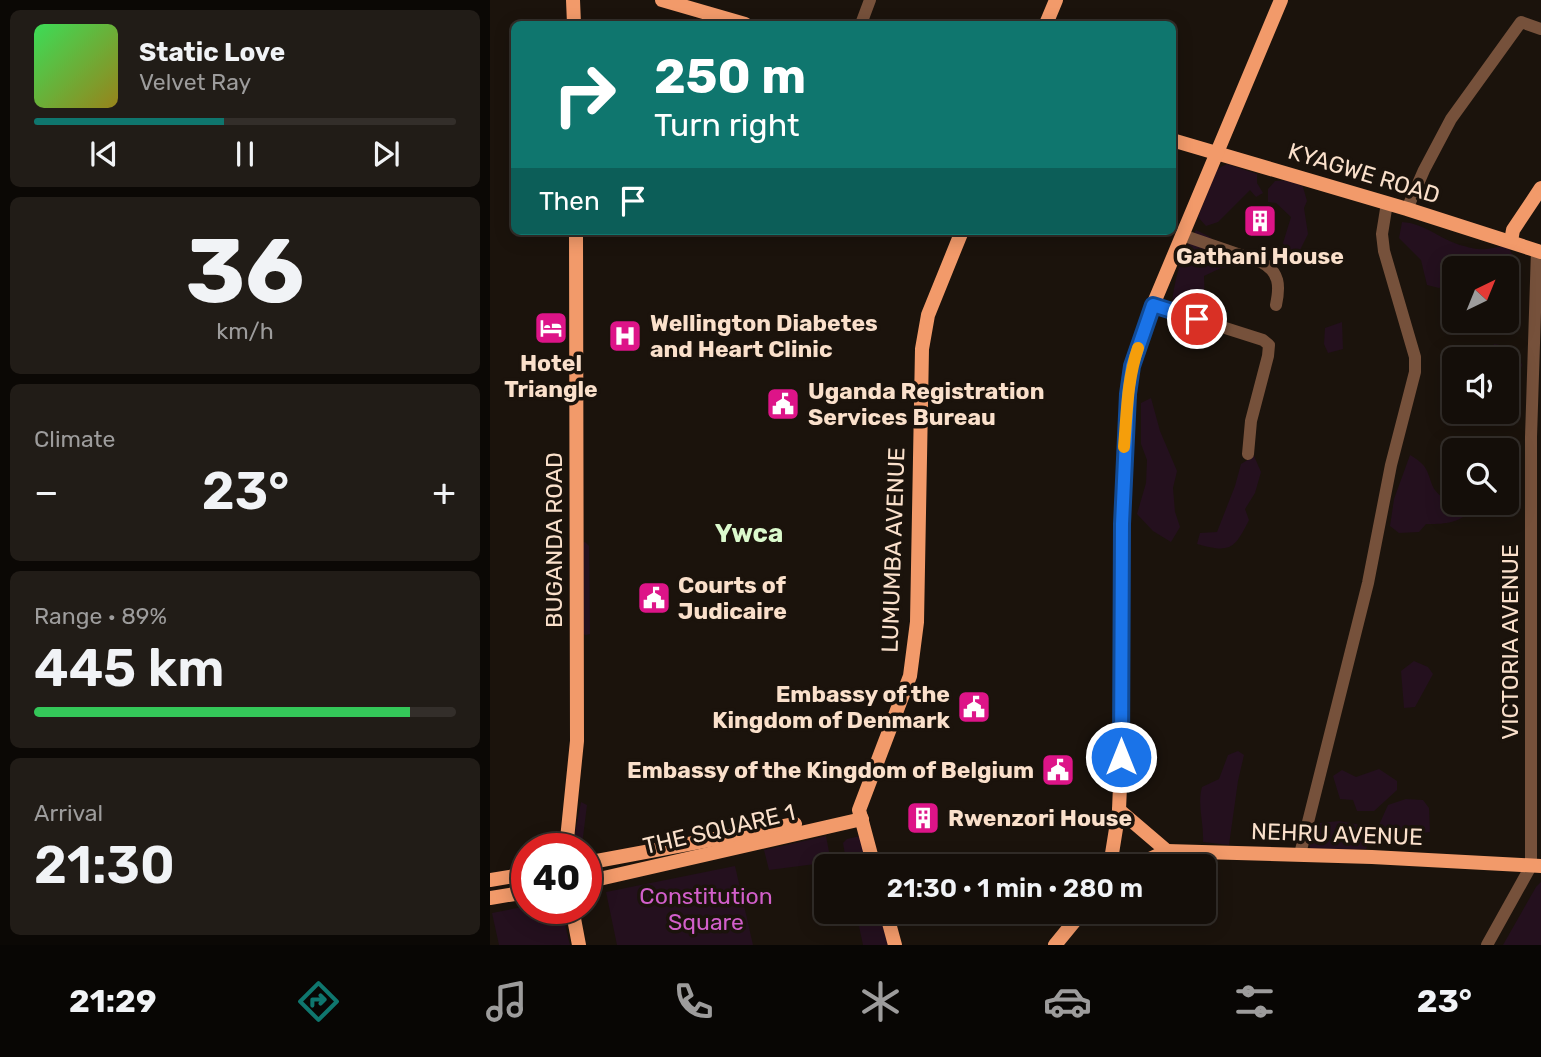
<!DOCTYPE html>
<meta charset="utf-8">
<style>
body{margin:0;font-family:Rubik,sans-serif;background:#211c17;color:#f1f3f6;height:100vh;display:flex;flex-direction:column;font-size:26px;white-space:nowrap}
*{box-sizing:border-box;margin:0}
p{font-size:23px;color:#9d9c9c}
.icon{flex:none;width:38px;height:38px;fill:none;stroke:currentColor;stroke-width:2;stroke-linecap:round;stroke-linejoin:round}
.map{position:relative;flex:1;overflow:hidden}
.panel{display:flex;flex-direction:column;gap:10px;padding:10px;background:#0b0805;width:490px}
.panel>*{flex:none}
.banner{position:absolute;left:21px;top:21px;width:665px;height:214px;border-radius:10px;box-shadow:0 4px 18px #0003,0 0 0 2px #332e2a;background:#0f766e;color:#fff;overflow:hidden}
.needle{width:46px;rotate:43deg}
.fabs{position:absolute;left:952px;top:256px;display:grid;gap:14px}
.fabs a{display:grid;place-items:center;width:77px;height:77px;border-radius:10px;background:#140e09;box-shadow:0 4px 18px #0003,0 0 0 2px #332e2a;font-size:35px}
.speed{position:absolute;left:21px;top:833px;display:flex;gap:14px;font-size:35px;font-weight:700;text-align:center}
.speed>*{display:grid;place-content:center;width:91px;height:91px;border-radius:50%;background:#140e09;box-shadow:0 4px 18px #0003,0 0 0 2px #332e2a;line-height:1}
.speed .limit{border:10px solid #d22;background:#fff;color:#111}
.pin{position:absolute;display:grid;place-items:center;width:60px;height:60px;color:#fff;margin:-30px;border:4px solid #fff;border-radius:50%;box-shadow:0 2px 7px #0007}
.me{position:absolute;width:77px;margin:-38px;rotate:0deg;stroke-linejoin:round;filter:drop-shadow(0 0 5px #0008)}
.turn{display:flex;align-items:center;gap:24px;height:147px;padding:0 28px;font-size:32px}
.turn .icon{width:91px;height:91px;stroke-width:2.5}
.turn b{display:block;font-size:49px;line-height:60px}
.then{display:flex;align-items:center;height:66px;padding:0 28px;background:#0003;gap:14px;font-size:26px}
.big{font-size:52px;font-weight:600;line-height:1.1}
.panel .tile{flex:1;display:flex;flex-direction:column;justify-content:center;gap:10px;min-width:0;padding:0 24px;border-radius:10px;background:#211c17}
.panel .dial{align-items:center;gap:0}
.dial b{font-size:91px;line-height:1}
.song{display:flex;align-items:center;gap:21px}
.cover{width:84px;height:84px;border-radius:10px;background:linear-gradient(135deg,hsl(130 70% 55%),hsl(50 70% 35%))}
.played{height:7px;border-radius:4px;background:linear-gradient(90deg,#0f766e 45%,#332e2a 45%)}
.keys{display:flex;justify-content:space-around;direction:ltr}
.heat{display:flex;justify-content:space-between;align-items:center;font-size:38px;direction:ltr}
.charge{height:10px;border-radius:5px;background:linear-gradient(90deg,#34c759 89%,#332e2a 0)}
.trip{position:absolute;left:324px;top:854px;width:402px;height:70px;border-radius:10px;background:#140e09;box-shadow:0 4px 18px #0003,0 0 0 2px #332e2a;font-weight:600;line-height:70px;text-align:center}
.tabs{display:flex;height:112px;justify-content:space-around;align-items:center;background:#080604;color:#9d9c9c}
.tabs .icon{width:49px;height:49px}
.tabs .active{color:#0f766e}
.tabs b{font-size:32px;color:#f1f3f6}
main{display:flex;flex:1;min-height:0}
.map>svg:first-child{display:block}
.green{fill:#24101e}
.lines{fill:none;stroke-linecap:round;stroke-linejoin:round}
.street{stroke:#76513b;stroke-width:12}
.secondary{stroke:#f29a6a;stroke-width:14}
.route-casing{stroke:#114b97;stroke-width:18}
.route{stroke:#1a73e8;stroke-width:12}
.slow{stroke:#f59e0b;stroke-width:12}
.labels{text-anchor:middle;stroke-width:7;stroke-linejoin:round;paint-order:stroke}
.street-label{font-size:23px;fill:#fae0cb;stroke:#1b130c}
.poi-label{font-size:23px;font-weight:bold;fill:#fae0cb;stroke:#1b130c;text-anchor:start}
.park-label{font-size:23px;fill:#d25fca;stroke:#1b130c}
.quarter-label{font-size:26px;font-weight:bold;fill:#dbfacd;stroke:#1b130c}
</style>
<main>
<section class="panel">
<div class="tile">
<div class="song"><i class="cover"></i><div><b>Static Love</b><p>Velvet Ray</p></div></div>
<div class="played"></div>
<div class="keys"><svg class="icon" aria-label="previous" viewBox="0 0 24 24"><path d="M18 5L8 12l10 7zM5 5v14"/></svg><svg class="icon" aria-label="pause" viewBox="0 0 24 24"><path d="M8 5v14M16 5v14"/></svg><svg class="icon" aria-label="next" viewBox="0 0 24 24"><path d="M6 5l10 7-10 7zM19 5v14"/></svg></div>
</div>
<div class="tile dial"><b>36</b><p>km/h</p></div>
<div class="tile"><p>Climate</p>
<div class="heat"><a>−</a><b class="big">23°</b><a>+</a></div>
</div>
<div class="tile"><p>Range · 89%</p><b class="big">445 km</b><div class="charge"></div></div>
<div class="tile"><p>Arrival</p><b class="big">21:30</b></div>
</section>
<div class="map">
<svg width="1051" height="945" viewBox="0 0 1051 945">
<rect width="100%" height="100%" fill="#1b130c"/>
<g class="green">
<path d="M 737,164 L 767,174 L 767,183 L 773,193 L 766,197 L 760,190 L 728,222 L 716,226 L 708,217 L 727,169 Z"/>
<path d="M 802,180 L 813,187 L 817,201 L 814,208 L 818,234 L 809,252 L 799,255 L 793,243 L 801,217 L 786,203 L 778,202 L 778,189 L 785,181 Z"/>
<path d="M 912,222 C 935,223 952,241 974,246 C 980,248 990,250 996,249 C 1005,248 1009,246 1018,247 L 1023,256 L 1019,278 L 1027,303 L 1021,308 L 1017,304 L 1017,268 L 964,268 L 963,282 L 949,288 L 937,285 L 931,260 L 909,238 Z"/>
<path d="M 706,230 L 720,237 L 741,260 L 740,267 L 731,268 L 714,276 C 715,302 716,305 694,322 L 682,303 C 685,276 692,254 706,230 Z"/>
<path d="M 852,322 L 853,349 L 838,353 L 834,344 L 835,328 Z"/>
<path d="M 1004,344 L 1025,348 L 1032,365 L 1023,393 L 1029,412 L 1020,421 L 1000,411 L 1017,411 L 1017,359 L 998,359 Z"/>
<path d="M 661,398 L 670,431 L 687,471 L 683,488 L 685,512 L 690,527 L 681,542 L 663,531 L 647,514 L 656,483 L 657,460 L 651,444 L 651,403 Z"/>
<path d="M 920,455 C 927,459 934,464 937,471 C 942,482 941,489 952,497 L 961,492 L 964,474 L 964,502 L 979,502 L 982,505 L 1000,503 L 999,510 L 992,512 L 979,512 C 968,524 952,524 936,524 L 929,532 L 909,533 L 900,526 L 904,499 Z"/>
<path d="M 764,456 L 771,472 L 765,493 L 755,509 L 759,520 C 744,550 740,553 707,544 L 710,533 L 727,532 L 745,486 L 751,464 Z"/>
<path d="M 95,542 L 99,546 L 100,634 L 96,635 L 92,634 L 91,543 Z"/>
<path d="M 924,661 L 938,667 L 943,674 L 925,707 L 914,708 L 911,671 Z"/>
<path d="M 748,751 L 754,755 L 748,781 L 739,845 L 713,842 C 714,823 707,805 712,787 L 729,779 L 738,755 Z"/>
<path d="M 889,769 L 907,781 L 907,790 L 884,811 L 867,811 L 863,800 L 850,799 L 843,776 L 852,770 L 866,777 Z"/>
<path d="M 916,799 L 933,800 L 939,808 L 940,832 L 930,833 L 920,827 L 900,833 L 889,825 L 898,805 Z"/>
<path d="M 91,802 L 97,805 L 92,845 L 89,849 L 84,848 L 83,843 Z"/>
<path d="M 849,821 L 877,826 L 880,840 L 876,849 L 821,851 L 816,834 L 830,823 Z"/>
<path d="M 336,836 L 341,862 L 279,870 L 274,850 Z"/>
<path d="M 370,836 L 378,866 L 357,866 L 353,843 L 357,839 Z"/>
<path d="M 245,866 L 263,945 L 127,945 L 116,892 Z"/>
<path d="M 1051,882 L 1051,945 L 1013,945 L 1046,887 Z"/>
<path d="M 37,906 L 37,908 L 71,908 L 80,945 L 9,945 L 2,913 Z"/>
<path d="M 366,912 L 389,912 L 398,945 L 373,945 Z"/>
</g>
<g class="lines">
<g class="street">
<path d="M 371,24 L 380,0"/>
<path d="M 917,209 L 934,170 L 961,119 L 1031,22 L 1051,29"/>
<path d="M 692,235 L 771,262 C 790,272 790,286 786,305"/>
<path d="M 663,305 L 773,340 L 779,345 L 778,356 L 761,421 L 758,454"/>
<path d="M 810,854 L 878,583 L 901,465 L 925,372 L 925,357 L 894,251 L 892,234 L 897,203"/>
<path d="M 997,945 L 1041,866 L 1041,437 L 1047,250"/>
</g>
<g class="secondary">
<path d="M 83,0 L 84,24"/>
<path d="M 172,0 L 255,24"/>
<path d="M 556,24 L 566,0"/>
<path d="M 682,140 L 917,209 L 1051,252"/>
<path d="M 1021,241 L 1023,230 L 1051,188"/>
<path d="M 629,810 L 677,851"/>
<path d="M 76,849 L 87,741 L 86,231"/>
<path d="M 96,863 L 305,824"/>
<path d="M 384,866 L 369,810 L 420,676 L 427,622 L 432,349 L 438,315 L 472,231"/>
<path d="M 620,866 L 629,810 L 631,762 L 632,524 L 634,455 L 642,366 L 663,305 L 791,0"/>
<path d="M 644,866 L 677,851 L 882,857 L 1051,866"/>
<path d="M 0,880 L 37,874"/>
<path d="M 96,882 L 372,819"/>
<path d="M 0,898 L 37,892"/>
<path d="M 82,908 L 89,945"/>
<path d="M 396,912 L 405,945"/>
<path d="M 565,945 L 592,912"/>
</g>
</g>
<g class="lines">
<defs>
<path id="route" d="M 631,757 L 632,524 L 638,394 L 642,366 L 663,305 L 707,319"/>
</defs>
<use href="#route" class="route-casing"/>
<use href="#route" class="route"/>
<path class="slow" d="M 634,447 C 637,413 637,380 648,348"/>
</g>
<defs>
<symbol id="building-square" viewBox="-11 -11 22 22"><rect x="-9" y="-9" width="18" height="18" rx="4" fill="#dd1488" stroke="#1b130c"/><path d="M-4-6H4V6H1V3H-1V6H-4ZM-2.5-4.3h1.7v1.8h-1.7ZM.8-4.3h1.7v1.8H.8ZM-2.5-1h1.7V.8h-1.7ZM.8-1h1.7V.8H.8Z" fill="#fff"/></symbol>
<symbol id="hotel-square" viewBox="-11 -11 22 22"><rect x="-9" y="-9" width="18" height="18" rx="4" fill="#dd1488" stroke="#1b130c"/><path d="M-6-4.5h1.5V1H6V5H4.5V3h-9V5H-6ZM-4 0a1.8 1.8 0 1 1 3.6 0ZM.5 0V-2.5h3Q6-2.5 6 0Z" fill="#fff"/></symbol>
<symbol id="hospital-square" viewBox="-11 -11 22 22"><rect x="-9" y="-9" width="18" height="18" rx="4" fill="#dd1488" stroke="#1b130c"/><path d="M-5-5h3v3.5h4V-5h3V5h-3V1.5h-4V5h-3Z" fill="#fff"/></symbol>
<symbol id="civic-square" viewBox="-11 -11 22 22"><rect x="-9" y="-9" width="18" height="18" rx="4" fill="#dd1488" stroke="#1b130c"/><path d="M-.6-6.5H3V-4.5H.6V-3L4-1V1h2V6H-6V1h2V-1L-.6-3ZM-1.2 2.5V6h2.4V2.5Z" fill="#fff"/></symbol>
</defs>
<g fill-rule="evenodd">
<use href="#building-square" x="751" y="202" width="38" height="38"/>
<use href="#hotel-square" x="42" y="309" width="38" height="38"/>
<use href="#hospital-square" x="116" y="317" width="38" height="38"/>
<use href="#civic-square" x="274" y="385" width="38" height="38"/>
<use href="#civic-square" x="145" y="579" width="38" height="38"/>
<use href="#civic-square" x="465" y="688" width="38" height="38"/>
<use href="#civic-square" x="549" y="751" width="38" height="38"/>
<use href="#building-square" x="414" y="799" width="38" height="38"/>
</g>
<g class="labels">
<g class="street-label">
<text transform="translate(874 173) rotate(17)" y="8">KYAGWE ROAD</text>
<text transform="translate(64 540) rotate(-90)" y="8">BUGANDA ROAD</text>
<text transform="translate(403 550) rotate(-88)" y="8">LUMUMBA AVENUE</text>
<text transform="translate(1020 642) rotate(-90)" y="8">VICTORIA AVENUE</text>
<text transform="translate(229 829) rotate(-13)" y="8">THE SQUARE 1</text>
<text transform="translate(847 834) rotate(2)" y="8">NEHRU AVENUE</text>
</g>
<g class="poi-label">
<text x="770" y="264" text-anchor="middle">Gathani House</text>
<text x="160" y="331">Wellington Diabetes<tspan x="160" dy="26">and Heart Clinic</tspan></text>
<text x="61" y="371" text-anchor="middle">Hotel<tspan x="61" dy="26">Triangle</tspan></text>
<text x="318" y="399">Uganda Registration<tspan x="318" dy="26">Services Bureau</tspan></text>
<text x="188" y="593">Courts of<tspan x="188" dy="26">Judicaire</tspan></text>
<text x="460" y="702" text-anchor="end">Embassy of the<tspan x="460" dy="26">Kingdom of Denmark</tspan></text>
<text x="544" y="778" text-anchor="end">Embassy of the Kingdom of Belgium</text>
<text x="458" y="826">Rwenzori House</text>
</g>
<g class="park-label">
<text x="216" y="904">Constitution<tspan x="216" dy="26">Square</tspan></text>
</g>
<g class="quarter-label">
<text x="259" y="542">Ywca</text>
</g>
</g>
</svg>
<div class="fabs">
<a><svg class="needle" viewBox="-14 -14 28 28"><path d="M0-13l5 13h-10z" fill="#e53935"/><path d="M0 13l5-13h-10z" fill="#9d9c9c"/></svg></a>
<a><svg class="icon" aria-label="sound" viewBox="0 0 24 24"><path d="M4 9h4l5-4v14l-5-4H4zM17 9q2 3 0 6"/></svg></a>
<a><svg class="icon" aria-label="search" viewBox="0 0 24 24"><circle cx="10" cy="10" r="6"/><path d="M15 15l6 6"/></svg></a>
</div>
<div class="speed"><div class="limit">40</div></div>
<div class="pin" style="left:707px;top:319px;background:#d93025"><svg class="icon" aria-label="arrive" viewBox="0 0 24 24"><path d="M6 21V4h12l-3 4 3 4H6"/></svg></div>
<svg class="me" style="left:631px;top:757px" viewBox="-20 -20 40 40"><circle r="17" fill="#1a73e8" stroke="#fff" stroke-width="3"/><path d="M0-11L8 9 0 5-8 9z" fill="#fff"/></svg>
<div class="trip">21:30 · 1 min · 280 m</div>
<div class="banner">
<div class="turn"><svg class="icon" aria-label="right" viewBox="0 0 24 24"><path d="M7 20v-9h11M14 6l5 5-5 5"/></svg><div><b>250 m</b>Turn right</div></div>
<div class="then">Then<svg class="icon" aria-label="arrive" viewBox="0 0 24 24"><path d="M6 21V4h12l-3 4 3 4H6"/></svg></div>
</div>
</div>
</main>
<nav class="tabs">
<b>21:29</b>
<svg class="icon active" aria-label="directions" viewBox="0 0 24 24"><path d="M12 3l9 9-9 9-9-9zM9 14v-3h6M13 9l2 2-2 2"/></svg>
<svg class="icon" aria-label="music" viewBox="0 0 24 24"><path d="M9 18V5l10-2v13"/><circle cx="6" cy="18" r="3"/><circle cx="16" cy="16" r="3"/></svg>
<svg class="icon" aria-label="phone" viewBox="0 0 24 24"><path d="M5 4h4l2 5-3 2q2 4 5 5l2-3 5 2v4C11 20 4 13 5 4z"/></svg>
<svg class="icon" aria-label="climate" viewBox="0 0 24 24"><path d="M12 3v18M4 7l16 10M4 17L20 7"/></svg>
<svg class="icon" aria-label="car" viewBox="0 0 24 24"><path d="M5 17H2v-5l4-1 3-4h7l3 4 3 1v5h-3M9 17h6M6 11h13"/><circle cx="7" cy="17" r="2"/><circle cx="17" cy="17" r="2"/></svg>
<svg class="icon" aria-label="filters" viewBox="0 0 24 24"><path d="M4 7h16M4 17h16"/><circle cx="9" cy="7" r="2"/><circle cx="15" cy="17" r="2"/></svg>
<b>23°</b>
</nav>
